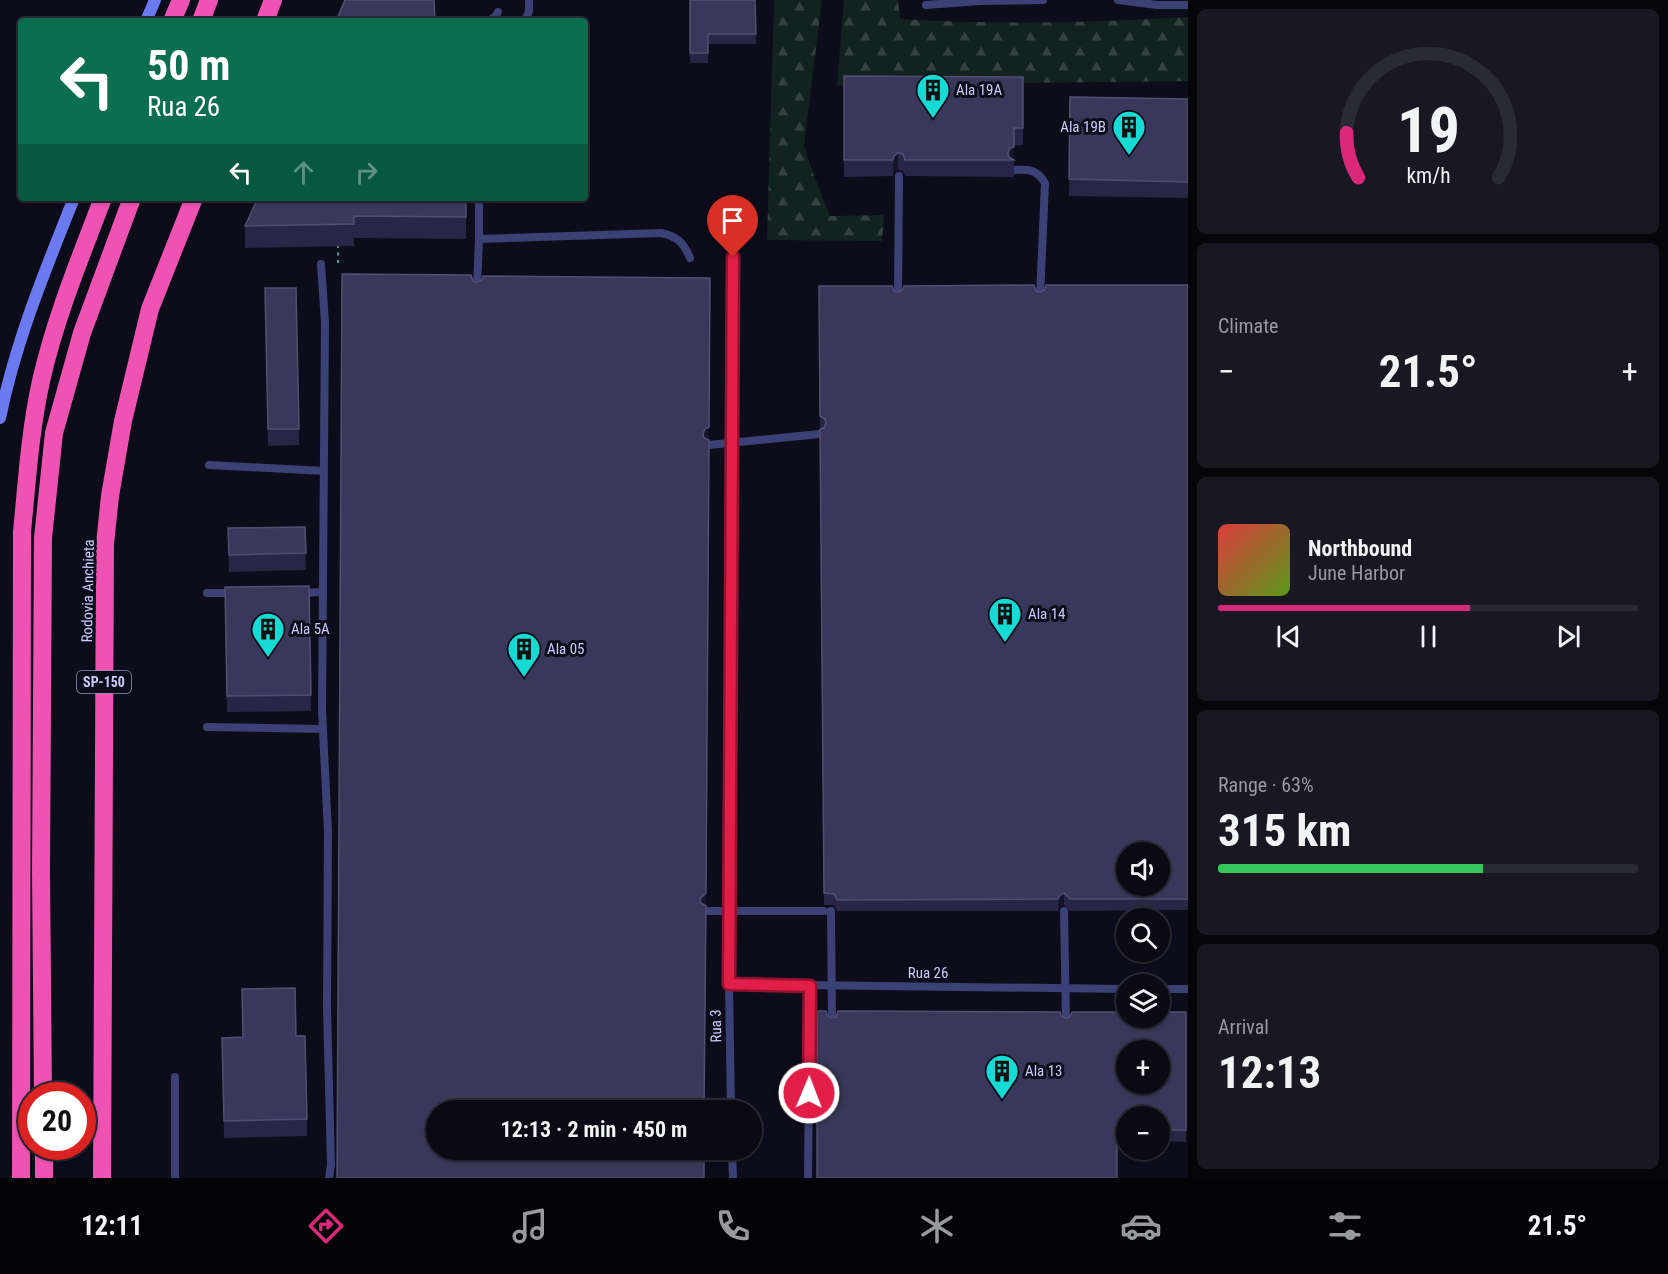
<!DOCTYPE html>
<meta charset="utf-8">
<style>
body{margin:0;font-family:"Roboto Condensed",sans-serif;background:#181722;color:#f1f3f6;height:100vh;display:flex;flex-direction:column;font-size:22px;white-space:nowrap}
*{box-sizing:border-box;margin:0}
p{font-size:20px;color:#999aa0}
.icon{flex:none;width:33px;height:33px;fill:none;stroke:currentColor;stroke-width:2;stroke-linecap:round;stroke-linejoin:round}
.map{position:relative;flex:1;overflow:hidden}
.drawer{display:flex;flex-direction:column;gap:9px;padding:9px;background:#06050b;width:480px}
.drawer>*{flex:none}
.hud{position:absolute;left:18px;top:18px;width:570px;height:183px;border-radius:6px;box-shadow:0 2px 4px #0004,0 0 0 2px #2a2a34;background:#0b6e4f;color:#fff;overflow:hidden}
.controls{position:absolute;left:1116px;top:842px;display:grid;gap:12px}
.controls a{display:grid;place-items:center;width:54px;height:54px;border-radius:50%;background:#0a0914;box-shadow:0 2px 4px #0004,0 0 0 2px #2a2a34;font-size:30px}
.speed{position:absolute;left:18px;top:1082px;display:flex;gap:12px;font-size:30px;font-weight:700;text-align:center}
.speed>*{display:grid;place-content:center;width:78px;height:78px;border-radius:50%;background:#0a0914;box-shadow:0 2px 4px #0004,0 0 0 2px #2a2a34;line-height:1}
.speed .limit{border:9px solid #d22;background:#fff;color:#111}
.pin{position:absolute;display:grid;place-items:center;width:51px;height:51px;color:#fff;margin:-62px -26px;border-radius:50% 50% 50% 0;rotate:-45deg;box-shadow:0 0 6px #0007}
.pin .icon{rotate:45deg}
.me{position:absolute;width:66px;margin:-33px;rotate:1deg;stroke-linejoin:round;filter:drop-shadow(0 0 4px #0008)}
.turn{display:flex;align-items:center;gap:21px;height:126px;padding:0 30px;font-size:27px}
.turn .icon{width:78px;height:78px;stroke-width:2.5}
.turn b{display:block;font-size:42px;line-height:51px}
.lanes{display:flex;align-items:center;height:57px;padding:0 30px;background:#0003;justify-content:center;gap:30px;direction:ltr}
.lanes .off{opacity:.35}
.big{font-size:45px;font-weight:700;line-height:1.1}
.drawer .tile{flex:1;display:flex;flex-direction:column;justify-content:center;gap:9px;min-width:0;padding:0 21px;border-radius:9px;background:#181722}
.drawer .dial{align-items:center;gap:0}
.dial svg{height:156px;overflow:visible;fill:none;stroke:#2a2a34;stroke-width:7;stroke-linecap:round;text-anchor:middle}
.dial text{fill:#f1f3f6;stroke:none}
.song{display:flex;align-items:center;gap:18px}
.cover{width:72px;height:72px;border-radius:9px;background:linear-gradient(135deg,hsl(0 70% 55%),hsl(90 70% 35%))}
.played{height:6px;border-radius:3px;background:linear-gradient(90deg,#db2777 60%,#2a2a34 60%)}
.keys{display:flex;justify-content:space-around;direction:ltr}
.heat{display:flex;justify-content:space-between;align-items:center;font-size:33px;direction:ltr}
.charge{height:9px;border-radius:4px;background:linear-gradient(90deg,#34c759 63%,#2a2a34 0)}
.trip{position:absolute;left:426px;top:1100px;width:336px;height:60px;border-radius:30px;background:#0a0914;box-shadow:0 2px 4px #0004,0 0 0 2px #2a2a34;font-weight:700;line-height:60px;text-align:center}
.tab-bar{display:flex;height:96px;justify-content:space-around;align-items:center;background:#040408;color:#999aa0}
.tab-bar .icon{width:42px;height:42px}
.tab-bar .current{color:#db2777}
.tab-bar b{font-size:27px;color:#f1f3f6}
main{display:flex;flex:1;min-height:0}
.map>svg:first-child{display:block}
.forest{fill:url(#forest-firs)}
.lines{fill:none;stroke-linecap:round;stroke-linejoin:round}
.path{stroke:#38a18c;stroke-width:2;stroke-dasharray:3 4.5;stroke-linecap:butt}
.service{stroke:#3c4175;stroke-width:8}
.secondary{stroke:#6b7af0;stroke-width:12}
.motorway{stroke:#ee52b2;stroke-width:18}
.service-bridge{stroke:#3c4175;stroke-width:8}
.wall{fill:#282647;fill-rule:evenodd}
.shaded-wall{fill:#16142d}
.building{fill:#3a385a;stroke:#504f73;stroke-width:1.5;fill-rule:evenodd}
.route-casing{stroke:#92132f;stroke-width:15}
.route{stroke:#e11d48;stroke-width:10}
.labels{text-anchor:middle;stroke-width:6;stroke-linejoin:round;paint-order:stroke}
.shield{fill:#0d0c1a;stroke:#9292b7;stroke-width:1.5}
.shield-label{font-size:14px;font-weight:bold;fill:#cbccfa}
.poi-label{font-size:15px;fill:#cbccfa;stroke:#0d0c1a;text-anchor:start}
.street-label{font-size:15px;fill:#cbccfa;stroke:#0d0c1a}
</style>
<main>
<div class="map">
<svg width="1188" height="1178" viewBox="0 0 1188 1178">
<defs>
<pattern id="forest-firs" width="22" height="20" patternUnits="userSpaceOnUse" patternTransform="scale(1.5)"><rect width="22" height="20" fill="#102320"/><path d="M5 1l3.5 6h-7zM16 11l3.5 6h-7z" fill="#314241"/></pattern>
</defs>
<rect width="100%" height="100%" fill="#0d0c1a"/>
<g class="forest">
<path d="M 774,0 L 822,0 L 804,145 L 813,173 L 830,216 L 884,215 L 882,241 L 767,240 Z"/>
<path d="M 844,0 L 898,0 L 900,19 C 997,25 1092,23 1188,17 L 1188,81 L 837,85 Z"/>
</g>
<g class="lines">
<path class="path" d="M 338,245 L 338,263"/>
<g class="service">
<path d="M 1118,0 L 1157,5 L 1188,5"/>
<path d="M 926,5 L 980,1 L 1043,0"/>
<path d="M 488,21 L 495,17 L 498,12"/>
<path d="M 525,21 L 529,11 L 529,0"/>
<path d="M 1014,170 C 1028,169 1037,169 1045,183 L 1040,297"/>
<path d="M 479,198 L 479,239"/>
<path d="M 321,264 L 325,323 L 322,710 L 328,832 L 327,1008 L 331,1165 L 329,1178"/>
<path d="M 477,287 L 479,239 L 661,233 C 677,236 684,243 690,258"/>
<path d="M 898,297 L 899,176"/>
<path d="M 209,465 L 324,471"/>
<path d="M 207,593 L 236,593"/>
<path d="M 300,593 L 323,592"/>
<path d="M 207,727 L 323,729"/>
<path d="M 729,984 L 1126,989"/>
<path d="M 1160,989 L 1188,989"/>
<path d="M 175,1077 L 175,1178"/>
<path d="M 731,1110 L 729,984 L 733,257"/>
<path d="M 732,1149 L 733,1178"/>
<path d="M 808,1178 L 810,986"/>
</g>
<g class="secondary">
<path d="M 146,21 L 155,0"/>
<path d="M 0,418 C 16,340 45,271 74,198"/>
</g>
<g class="motorway">
<path d="M 172,21 L 181,0"/>
<path d="M 201,21 L 209,0"/>
<path d="M 265,21 L 273,0"/>
<path d="M 43,1095 L 41,872 L 43,538 L 54,433 L 82,333 L 132,198"/>
<path d="M 44,1146 L 44,1178"/>
<path d="M 21,1178 L 22,532 C 27,481 30,431 41,381 C 55,319 80,258 103,198"/>
<path d="M 102,1178 L 105,544 L 110,496 L 123,421 L 150,309 L 194,198"/>
</g>
<g class="service-bridge">
<path d="M 709,445 L 820,434"/>
<path d="M 706,911 L 824,911"/>
<path d="M 831,911 L 832,1023"/>
<path d="M 1064,911 L 1066,1023"/>
</g>
</g>
<g class="wall">
<path d="M 690,0 L 755,0 L 756,44 L 708,44 L 708,63 L 690,63 Z"/>
<path d="M 844,76 L 1023,77 L 1023,145 L 1014,145 L 1014,177 L 905,176 L 903,171 L 898,170 L 894,172 L 893,176 L 844,177 Z"/>
<path d="M 1070,97 L 1188,99 L 1188,198 L 1069,196 Z"/>
<path d="M 349,198 L 393,198 L 392,200 L 466,198 L 466,239 L 354,238 L 354,246 L 245,248 L 245,226 L 343,201 L 349,201 Z"/>
<path d="M 1188,285 L 1188,910 L 1070,911 L 1064,905 L 1060,906 L 1058,911 L 837,911 L 834,905 L 824,905 L 820,440 L 822,428 L 820,428 L 819,286 L 894,291 L 899,292 L 1036,291 L 1040,292 Z"/>
<path d="M 265,288 L 296,288 L 299,445 L 268,446 Z"/>
<path d="M 305,527 L 306,570 L 229,572 L 228,528 Z"/>
<path d="M 309,586 L 311,711 L 227,712 L 225,587 Z"/>
<path d="M 817,1011 L 826,1011 L 827,1015 L 831,1018 L 836,1017 L 838,1011 L 1060,1012 L 1061,1016 L 1066,1018 L 1070,1017 L 1072,1012 L 1126,1012 L 1126,1017 L 1160,1017 L 1160,1012 L 1186,1012 L 1186,1142 L 1160,1141 L 1160,1116 L 1126,1116 L 1126,1141 L 1117,1141 L 1117,1178 L 817,1178 ZM 1126,1050 L 1160,1050 L 1160,1083 L 1126,1083 Z"/>
<path d="M 296,1036 L 307,1119 L 307,1136 L 224,1138 L 222,1038 Z"/>
</g>
<g class="shaded-wall">
<path d="M 1014,147 L 1014,160 L 1008,160 L 1008,153 L 1010,148 Z"/>
<path d="M 898,153 L 898,170 L 894,172 L 893,176 L 893,160 L 894,156 Z"/>
<path d="M 710,278 L 709,439 L 705,440 L 703,445 Z"/>
<path d="M 709,440 L 706,905 L 700,910 Z"/>
<path d="M 1064,893 L 1064,905 L 1060,906 L 1058,911 L 1058,899 L 1060,895 Z"/>
</g>
<g class="building">
<path d="M 345,0 L 434,0 L 435,21 L 336,21 Z"/>
<path d="M 690,0 L 755,0 L 756,34 L 708,34 L 708,53 L 690,53 Z"/>
<path d="M 844,76 L 1023,77 L 1023,128 L 1014,128 L 1014,147 L 1010,148 L 1008,153 L 1009,157 L 1014,160 L 905,160 L 903,154 L 898,153 L 894,156 L 893,160 L 844,160 Z"/>
<path d="M 1070,97 L 1188,99 L 1188,182 L 1069,179 Z"/>
<path d="M 258,198 L 338,198 L 343,201 L 401,200 L 402,198 L 466,198 L 466,217 L 354,216 L 354,224 L 245,226 Z"/>
<path d="M 342,274 L 471,275 L 473,281 L 477,282 L 482,280 L 483,276 L 710,278 L 709,427 L 705,429 L 703,434 L 704,438 L 709,440 L 706,893 L 700,899 L 701,903 L 706,906 L 704,1110 L 436,1110 L 436,1149 L 704,1149 L 704,1178 L 337,1178 Z"/>
<path d="M 1034,285 L 1036,291 L 1040,292 L 1045,290 L 1046,285 L 1188,285 L 1188,899 L 1070,899 L 1064,893 L 1060,895 L 1058,899 L 837,900 L 834,894 L 824,893 L 820,429 L 824,428 L 826,423 L 825,419 L 820,416 L 819,286 L 892,286 L 894,291 L 899,292 L 903,289 L 904,286 ZM 1126,852 L 1160,852 L 1160,885 L 1126,885 Z"/>
<path d="M 265,288 L 296,288 L 299,429 L 268,429 Z"/>
<path d="M 305,527 L 306,553 L 229,555 L 228,528 Z"/>
<path d="M 309,586 L 311,695 L 227,696 L 225,587 Z"/>
<path d="M 295,988 L 296,1036 L 305,1036 L 307,1119 L 224,1121 L 222,1038 L 243,1037 L 242,989 Z"/>
<path d="M 817,1011 L 826,1011 L 827,1015 L 831,1018 L 836,1017 L 838,1011 L 1060,1012 L 1061,1016 L 1066,1018 L 1070,1017 L 1072,1012 L 1126,1012 L 1126,1017 L 1160,1017 L 1160,1012 L 1186,1012 L 1186,1130 L 1160,1130 L 1160,1116 L 1126,1116 L 1126,1130 L 1117,1130 L 1117,1178 L 817,1178 ZM 1126,1050 L 1160,1050 L 1160,1083 L 1126,1083 Z"/>
</g>
<g class="lines">
<defs>
<path id="route" d="M 733,257 L 729,984 L 810,986 L 809,1093"/>
</defs>
<use href="#route" class="route-casing"/>
<use href="#route" class="route"/>
</g>
<defs>
<symbol id="building-pin" viewBox="-11 -11 22 30"><path d="M0 17L-7.5 6A9.5 9.5 0 1 1 7.5 6Z" fill="#16dbd4" stroke="#0d0c1a"/><path d="M-4-6H4V6H1V3H-1V6H-4ZM-2.5-4.3h1.7v1.8h-1.7ZM.8-4.3h1.7v1.8H.8ZM-2.5-1h1.7V.8h-1.7ZM.8-1h1.7V.8H.8Z" fill="#111"/></symbol>
</defs>
<g fill-rule="evenodd">
<use href="#building-pin" x="914" y="71" width="38" height="52"/>
<use href="#building-pin" x="1110" y="108" width="38" height="52"/>
<use href="#building-pin" x="986" y="595" width="38" height="52"/>
<use href="#building-pin" x="249" y="610" width="38" height="52"/>
<use href="#building-pin" x="505" y="630" width="38" height="52"/>
<use href="#building-pin" x="983" y="1052" width="38" height="52"/>
</g>
<g class="labels">
<rect class="shield" x="77" y="671" width="54" height="22" rx="4.5"/>
<g class="shield-label">
<text x="104" y="687">SP-150</text>
</g>
<g class="poi-label">
<text x="956" y="95">Ala 19A</text>
<text x="1106" y="132" text-anchor="end">Ala 19B</text>
<text x="1028" y="619">Ala 14</text>
<text x="291" y="634">Ala 5A</text>
<text x="547" y="654">Ala 05</text>
<text x="1025" y="1076">Ala 13</text>
</g>
<g class="street-label">
<text transform="translate(88 591) rotate(-89)" y="5">Rodovia Anchieta</text>
<text x="928" y="978">Rua 26</text>
<text transform="translate(716 1026) rotate(-91)" y="5">Rua 3</text>
</g>
</g>
</svg>
<div class="controls">
<a><svg class="icon" aria-label="sound" viewBox="0 0 24 24"><path d="M4 9h4l5-4v14l-5-4H4zM17 9q2 3 0 6"/></svg></a>
<a><svg class="icon" aria-label="search" viewBox="0 0 24 24"><circle cx="10" cy="10" r="6"/><path d="M15 15l6 6"/></svg></a>
<a><svg class="icon" aria-label="layers" viewBox="0 0 24 24"><path d="M12 4l9 5-9 5-9-5zM3 14l9 5 9-5"/></svg></a>
<a>+</a>
<a>−</a>
</div>
<div class="speed"><div class="limit">20</div></div>
<div class="pin" style="left:733px;top:257px;background:#d93025"><svg class="icon" aria-label="arrive" viewBox="0 0 24 24"><path d="M6 21V4h12l-3 4 3 4H6"/></svg></div>
<svg class="me" style="left:809px;top:1093px" viewBox="-20 -20 40 40"><circle r="17" fill="#e11d48" stroke="#fff" stroke-width="3"/><path d="M0-11L8 9 0 5-8 9z" fill="#fff"/></svg>
<div class="trip">12:13 · 2 min · 450 m</div>
<div class="hud">
<div class="turn"><svg class="icon" aria-label="left" viewBox="0 0 24 24"><path d="M17 20v-9H6M10 6l-5 5 5 5"/></svg><div><b>50 m</b>Rua 26</div></div>
<div class="lanes"><svg class="icon" aria-label="left" viewBox="0 0 24 24"><path d="M17 20v-9H6M10 6l-5 5 5 5"/></svg><svg class="icon off" aria-label="ahead" viewBox="0 0 24 24"><path d="M12 20V5M6 11l6-6 6 6"/></svg><svg class="icon off" aria-label="right" viewBox="0 0 24 24"><path d="M7 20v-9h11M14 6l5 5-5 5"/></svg></div>
</div>
</div>
<section class="drawer">
<div class="tile dial"><svg viewBox="0 0 100 80">
<path d="M14 69A42 42 0 1 1 86 69"/>
<path d="M14 69A42 42 0 0 1 8 46" stroke="#db2777"/>
<text x="50" y="56" font-size="32" font-weight="700">19</text>
<text x="50" y="72" font-size="11">km/h</text>
</svg></div>
<div class="tile"><p>Climate</p>
<div class="heat"><a>−</a><b class="big">21.5°</b><a>+</a></div>
</div>
<div class="tile">
<div class="song"><i class="cover"></i><div><b>Northbound</b><p>June Harbor</p></div></div>
<div class="played"></div>
<div class="keys"><svg class="icon" aria-label="previous" viewBox="0 0 24 24"><path d="M18 5L8 12l10 7zM5 5v14"/></svg><svg class="icon" aria-label="pause" viewBox="0 0 24 24"><path d="M8 5v14M16 5v14"/></svg><svg class="icon" aria-label="next" viewBox="0 0 24 24"><path d="M6 5l10 7-10 7zM19 5v14"/></svg></div>
</div>
<div class="tile"><p>Range · 63%</p><b class="big">315 km</b><div class="charge"></div></div>
<div class="tile"><p>Arrival</p><b class="big">12:13</b></div>
</section>
</main>
<nav class="tab-bar">
<b>12:11</b>
<svg class="icon current" aria-label="directions" viewBox="0 0 24 24"><path d="M12 3l9 9-9 9-9-9zM9 14v-3h6M13 9l2 2-2 2"/></svg>
<svg class="icon" aria-label="music" viewBox="0 0 24 24"><path d="M9 18V5l10-2v13"/><circle cx="6" cy="18" r="3"/><circle cx="16" cy="16" r="3"/></svg>
<svg class="icon" aria-label="phone" viewBox="0 0 24 24"><path d="M5 4h4l2 5-3 2q2 4 5 5l2-3 5 2v4C11 20 4 13 5 4z"/></svg>
<svg class="icon" aria-label="climate" viewBox="0 0 24 24"><path d="M12 3v18M4 7l16 10M4 17L20 7"/></svg>
<svg class="icon" aria-label="car" viewBox="0 0 24 24"><path d="M5 17H2v-5l4-1 3-4h7l3 4 3 1v5h-3M9 17h6M6 11h13"/><circle cx="7" cy="17" r="2"/><circle cx="17" cy="17" r="2"/></svg>
<svg class="icon" aria-label="filters" viewBox="0 0 24 24"><path d="M4 7h16M4 17h16"/><circle cx="9" cy="7" r="2"/><circle cx="15" cy="17" r="2"/></svg>
<b>21.5°</b>
</nav>
